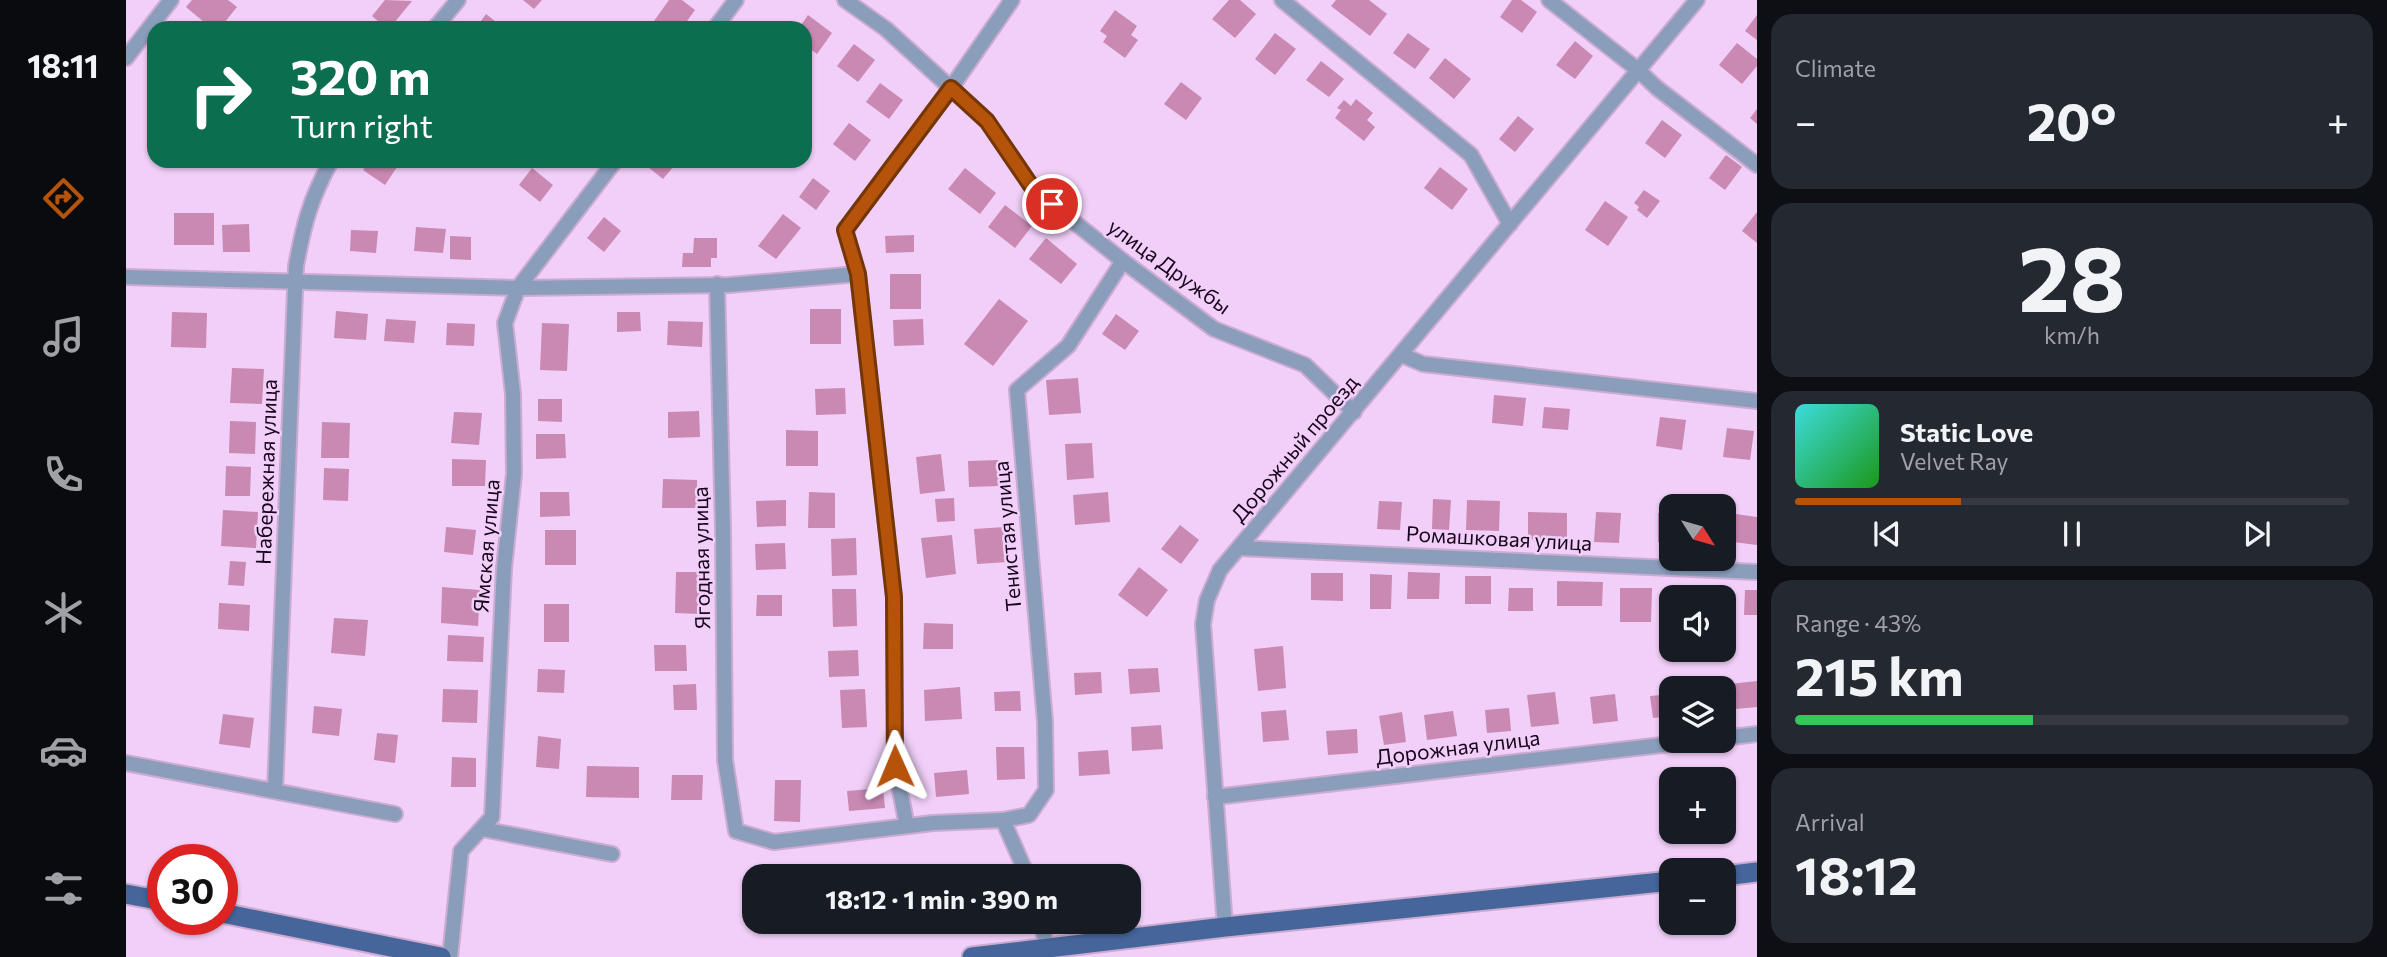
<!DOCTYPE html>
<meta charset="utf-8">
<style>
body{margin:0;font-family:Commissioner,sans-serif;background:#242831;color:#f1f3f6;height:100vh;display:flex;flex-direction:column;font-size:26px;white-space:nowrap}
*{box-sizing:border-box;margin:0}
p{font-size:23px;color:#9ea1a6}
.icon{flex:none;width:38px;height:38px;fill:none;stroke:currentColor;stroke-width:2;stroke-linecap:round;stroke-linejoin:round}
.map{position:relative;flex:1;overflow:hidden}
.details{display:flex;flex-direction:column;gap:14px;padding:14px;background:#0d0f14;width:630px}
.details>*{flex:none}
.guide{position:absolute;left:21px;top:21px;width:665px;height:147px;border-radius:21px;box-shadow:0 2px 5px #0004;background:#0b6e4f;color:#fff;overflow:hidden}
.needle{width:46px;rotate:127deg}
.fabs{position:absolute;left:1533px;top:494px;display:grid;gap:14px}
.fabs a{display:grid;place-items:center;width:77px;height:77px;border-radius:14px;background:#171b24;box-shadow:0 2px 5px #0004;font-size:35px}
.speed{position:absolute;left:21px;top:844px;display:flex;gap:14px;font-size:35px;font-weight:700;text-align:center}
.speed>*{display:grid;place-content:center;width:91px;height:91px;border-radius:50%;background:#171b24;box-shadow:0 2px 5px #0004;line-height:1}
.speed .limit{border:10px solid #d22;background:#fff;color:#111}
.pin{position:absolute;display:grid;place-items:center;width:60px;height:60px;color:#fff;margin:-30px;border:4px solid #fff;border-radius:50%;box-shadow:0 2px 7px #0007}
.me{position:absolute;width:77px;margin:-38px;rotate:359deg;stroke-linejoin:round;filter:drop-shadow(0 0 5px #0008)}
.turn{display:flex;align-items:center;gap:24px;height:147px;padding:0 28px;font-size:32px}
.turn .icon{width:91px;height:91px;stroke-width:2.5}
.turn b{display:block;font-size:49px;line-height:60px}
.big{font-size:52px;font-weight:700;line-height:1.1}
.details .card{flex:1;display:flex;flex-direction:column;justify-content:center;gap:10px;min-width:0;padding:0 24px;border-radius:21px;background:#242831}
.details .dial{align-items:center;gap:0}
.dial b{font-size:91px;line-height:1}
.song{display:flex;align-items:center;gap:21px}
.cover{width:84px;height:84px;border-radius:10px;background:linear-gradient(135deg,hsl(180 70% 55%),hsl(120 70% 35%))}
.played{height:7px;border-radius:4px;background:linear-gradient(90deg,#b45309 30%,#363941 30%)}
.keys{display:flex;justify-content:space-around;direction:ltr}
.heat{display:flex;justify-content:space-between;align-items:center;font-size:38px;direction:ltr}
.charge{height:10px;border-radius:5px;background:linear-gradient(90deg,#34c759 43%,#363941 0)}
.trip{position:absolute;left:616px;top:864px;width:399px;height:70px;border-radius:21px;background:#171b24;box-shadow:0 2px 5px #0004;font-weight:700;line-height:70px;text-align:center}
main{display:flex;flex:1;min-height:0}
.tab-bar{display:flex;flex-direction:column;width:126px;justify-content:space-around;align-items:center;background:#090b0e;color:#9ea1a6}
.tab-bar .icon{width:49px;height:49px}
.tab-bar .selected{color:#b45309}
.tab-bar b{font-size:32px;color:#f1f3f6}
.map>svg:first-child{display:block}
.building{fill:#c989b3}
.lines{fill:none;stroke-linecap:round;stroke-linejoin:round}
.minor-casing{stroke:#caabd1;stroke-width:18}
.major-casing{stroke:#caabd1;stroke-width:23}
.minor{stroke:#8a9dbb;stroke-width:14}
.major{stroke:#45659b;stroke-width:19}
.route-casing{stroke:#753606;stroke-width:18}
.route{stroke:#b45309;stroke-width:12}
.labels{text-anchor:middle;stroke-width:5;stroke-linejoin:round;paint-order:stroke}
.street-label{font-size:21px;fill:#18051d;stroke:#f1cff8}
</style>
<main>
<nav class="tab-bar">
<b>18:11</b>
<svg class="icon selected" aria-label="directions" viewBox="0 0 24 24"><path d="M12 3l9 9-9 9-9-9zM9 14v-3h6M13 9l2 2-2 2"/></svg>
<svg class="icon" aria-label="music" viewBox="0 0 24 24"><path d="M9 18V5l10-2v13"/><circle cx="6" cy="18" r="3"/><circle cx="16" cy="16" r="3"/></svg>
<svg class="icon" aria-label="phone" viewBox="0 0 24 24"><path d="M5 4h4l2 5-3 2q2 4 5 5l2-3 5 2v4C11 20 4 13 5 4z"/></svg>
<svg class="icon" aria-label="climate" viewBox="0 0 24 24"><path d="M12 3v18M4 7l16 10M4 17L20 7"/></svg>
<svg class="icon" aria-label="car" viewBox="0 0 24 24"><path d="M5 17H2v-5l4-1 3-4h7l3 4 3 1v5h-3M9 17h6M6 11h13"/><circle cx="7" cy="17" r="2"/><circle cx="17" cy="17" r="2"/></svg>
<svg class="icon" aria-label="filters" viewBox="0 0 24 24"><path d="M4 7h16M4 17h16"/><circle cx="9" cy="7" r="2"/><circle cx="15" cy="17" r="2"/></svg>
</nav>
<div class="map">
<svg width="1631" height="957" viewBox="0 0 1631 957">
<rect width="100%" height="100%" fill="#f1cff8"/>
<g class="building">
<path d="M 66,0 L 102,0 L 111,7 L 94,28 L 85,28 L 60,7 Z"/>
<path d="M 259,0 L 286,1 L 264,28 L 260,28 L 246,16 Z"/>
<path d="M 397,0 L 416,0 L 408,9 Z"/>
<path d="M 543,0 L 556,0 L 569,10 L 556,28 L 537,28 L 528,21 Z"/>
<path d="M 1103,0 L 1114,0 L 1130,14 L 1109,38 L 1086,19 Z"/>
<path d="M 1210,0 L 1243,0 L 1261,14 L 1244,36 L 1205,6 Z"/>
<path d="M 1386,0 L 1395,0 L 1411,12 L 1396,33 L 1374,17 Z"/>
<path d="M 989,10 L 1011,26 L 1005,35 L 1012,40 L 999,58 L 977,42 L 981,36 L 974,31 Z"/>
<path d="M 360,14 L 374,25 L 372,28 L 350,28 Z"/>
<path d="M 682,15 L 706,33 L 691,54 L 679,45 L 679,28 L 673,28 Z"/>
<path d="M 1631,15 L 1631,40 L 1619,31 Z"/>
<path d="M 1149,33 L 1170,49 L 1149,75 L 1129,59 Z"/>
<path d="M 1282,33 L 1304,49 L 1289,69 L 1267,53 Z"/>
<path d="M 1449,41 L 1467,56 L 1449,79 L 1430,65 Z"/>
<path d="M 1611,43 L 1631,59 L 1631,66 L 1616,84 L 1593,65 Z"/>
<path d="M 728,44 L 749,60 L 732,82 L 711,66 Z"/>
<path d="M 1319,58 L 1345,79 L 1328,99 L 1303,78 Z"/>
<path d="M 1195,61 L 1218,79 L 1203,97 L 1180,80 Z"/>
<path d="M 1055,82 L 1076,98 L 1060,120 L 1038,104 Z"/>
<path d="M 754,83 L 777,100 L 763,119 L 740,102 Z"/>
<path d="M 1230,99 L 1247,113 L 1241,120 L 1249,127 L 1238,141 L 1209,118 L 1215,110 L 1211,108 L 1218,100 L 1225,106 Z"/>
<path d="M 1631,109 L 1631,124 L 1624,118 Z"/>
<path d="M 1392,116 L 1408,129 L 1389,152 L 1373,139 Z"/>
<path d="M 1536,120 L 1556,135 L 1539,158 L 1519,143 Z"/>
<path d="M 723,123 L 745,140 L 729,161 L 707,144 Z"/>
<path d="M 1600,155 L 1616,167 L 1599,190 L 1583,178 Z"/>
<path d="M 243,161 L 275,161 L 259,185 L 237,170 Z"/>
<path d="M 527,161 L 552,161 L 537,179 L 522,167 Z"/>
<path d="M 1314,167 L 1342,189 L 1326,210 L 1298,188 Z"/>
<path d="M 406,168 L 427,185 L 414,202 L 393,185 Z"/>
<path d="M 839,168 L 870,193 L 854,214 L 822,189 Z"/>
<path d="M 687,178 L 704,191 L 690,210 L 673,197 Z"/>
<path d="M 1518,190 L 1534,201 L 1521,218 L 1511,210 L 1513,207 L 1508,203 Z"/>
<path d="M 1479,201 L 1502,217 L 1482,246 L 1459,230 Z"/>
<path d="M 879,205 L 906,226 L 889,248 L 862,227 Z"/>
<path d="M 1631,212 L 1631,243 L 1616,231 Z"/>
<rect x="48" y="213" width="40" height="32"/>
<path d="M 657,214 L 675,228 L 650,259 L 632,246 Z"/>
<path d="M 478,217 L 495,231 L 478,252 L 461,238 Z"/>
<path d="M 123,224 L 124,252 L 97,252 L 96,225 Z"/>
<path d="M 290,227 L 320,229 L 317,253 L 288,251 Z"/>
<path d="M 225,230 L 252,231 L 250,253 L 224,251 Z"/>
<path d="M 788,235 L 788,252 L 760,253 L 759,236 Z"/>
<path d="M 324,236 L 345,237 L 345,260 L 324,259 Z"/>
<path d="M 568,238 L 591,238 L 591,258 L 585,258 L 585,267 L 556,267 L 557,253 L 567,253 Z"/>
<path d="M 920,238 L 951,264 L 935,284 L 903,259 Z"/>
<rect x="764" y="274" width="31" height="35"/>
<path d="M 873,299 L 902,321 L 867,366 L 838,344 Z"/>
<rect x="684" y="309" width="31" height="35"/>
<path d="M 210,311 L 242,314 L 240,340 L 208,338 Z"/>
<path d="M 46,312 L 81,313 L 80,348 L 45,347 Z"/>
<path d="M 491,312 L 514,312 L 515,331 L 491,332 Z"/>
<path d="M 990,314 L 1013,331 L 999,350 L 976,334 Z"/>
<path d="M 260,319 L 290,321 L 288,343 L 258,341 Z"/>
<path d="M 797,319 L 798,345 L 768,346 L 767,320 Z"/>
<path d="M 542,321 L 577,322 L 576,347 L 541,345 Z"/>
<path d="M 321,323 L 349,324 L 348,346 L 320,345 Z"/>
<path d="M 416,323 L 443,324 L 441,371 L 414,370 Z"/>
<path d="M 106,368 L 138,369 L 136,404 L 104,403 Z"/>
<path d="M 952,378 L 955,413 L 923,415 L 920,380 Z"/>
<path d="M 719,388 L 720,414 L 690,415 L 689,389 Z"/>
<path d="M 1368,395 L 1400,398 L 1397,426 L 1366,423 Z"/>
<path d="M 412,399 L 436,399 L 436,422 L 412,421 Z"/>
<path d="M 1418,407 L 1444,409 L 1442,430 L 1416,428 Z"/>
<path d="M 573,411 L 574,437 L 542,438 L 542,412 Z"/>
<path d="M 328,412 L 356,413 L 353,445 L 325,443 Z"/>
<path d="M 1534,417 L 1560,420 L 1556,450 L 1530,446 Z"/>
<path d="M 104,421 L 130,422 L 129,454 L 103,453 Z"/>
<path d="M 196,422 L 224,423 L 223,458 L 195,458 Z"/>
<path d="M 1601,428 L 1628,431 L 1624,460 L 1597,457 Z"/>
<path d="M 660,430 L 692,431 L 692,466 L 660,466 Z"/>
<path d="M 410,434 L 439,434 L 440,458 L 410,459 Z"/>
<path d="M 966,443 L 968,478 L 941,480 L 939,444 Z"/>
<path d="M 815,454 L 819,491 L 794,494 L 790,457 Z"/>
<path d="M 326,459 L 360,460 L 359,486 L 326,486 Z"/>
<path d="M 872,460 L 873,486 L 843,487 L 842,461 Z"/>
<path d="M 100,466 L 125,467 L 124,496 L 99,496 Z"/>
<path d="M 198,468 L 223,469 L 222,501 L 197,500 Z"/>
<path d="M 537,479 L 571,480 L 571,508 L 536,508 Z"/>
<path d="M 414,492 L 443,492 L 444,516 L 414,517 Z"/>
<path d="M 683,492 L 709,493 L 709,528 L 682,528 Z"/>
<path d="M 982,492 L 984,522 L 949,525 L 947,495 Z"/>
<path d="M 828,498 L 829,521 L 811,522 L 809,499 Z"/>
<path d="M 1307,499 L 1325,500 L 1323,530 L 1306,529 Z"/>
<path d="M 660,500 L 660,526 L 631,527 L 630,501 Z"/>
<path d="M 1341,500 L 1374,501 L 1373,531 L 1340,530 Z"/>
<path d="M 1253,501 L 1276,502 L 1274,530 L 1251,529 Z"/>
<path d="M 97,510 L 132,512 L 130,548 L 95,546 Z"/>
<path d="M 1402,512 L 1441,513 L 1441,540 L 1402,539 Z"/>
<path d="M 1470,512 L 1495,513 L 1493,543 L 1468,542 Z"/>
<path d="M 1532,513 L 1545,514 L 1545,542 L 1532,542 Z"/>
<path d="M 1603,513 L 1631,517 L 1631,545 L 1599,541 Z"/>
<path d="M 1054,525 L 1073,540 L 1055,564 L 1035,549 Z"/>
<path d="M 320,527 L 350,530 L 347,555 L 318,552 Z"/>
<path d="M 879,527 L 882,562 L 851,564 L 848,529 Z"/>
<rect x="419" y="530" width="31" height="35"/>
<path d="M 826,535 L 830,574 L 800,578 L 795,538 Z"/>
<path d="M 730,538 L 731,575 L 706,576 L 705,539 Z"/>
<path d="M 659,543 L 660,569 L 630,570 L 629,544 Z"/>
<path d="M 104,561 L 120,562 L 118,586 L 102,585 Z"/>
<path d="M 1013,567 L 1042,590 L 1021,617 L 992,595 Z"/>
<path d="M 550,572 L 576,572 L 575,614 L 549,613 Z"/>
<path d="M 1282,572 L 1314,573 L 1313,599 L 1281,599 Z"/>
<path d="M 1185,573 L 1217,573 L 1217,601 L 1185,600 Z"/>
<path d="M 1244,574 L 1266,575 L 1265,609 L 1244,609 Z"/>
<rect x="1339" y="576" width="26" height="28"/>
<path d="M 1431,581 L 1477,582 L 1476,606 L 1431,606 Z"/>
<path d="M 316,587 L 354,590 L 352,626 L 315,623 Z"/>
<path d="M 1383,588 L 1407,588 L 1407,611 L 1382,611 Z"/>
<path d="M 1494,588 L 1526,588 L 1525,622 L 1494,622 Z"/>
<path d="M 706,589 L 730,589 L 731,626 L 707,627 Z"/>
<path d="M 1541,590 L 1566,590 L 1566,597 L 1545,597 L 1545,624 L 1541,624 Z"/>
<path d="M 1619,590 L 1631,590 L 1631,615 L 1618,615 Z"/>
<path d="M 631,595 L 656,595 L 656,616 L 630,616 Z"/>
<path d="M 93,603 L 124,605 L 123,631 L 92,629 Z"/>
<rect x="418" y="604" width="25" height="38"/>
<path d="M 208,618 L 242,620 L 239,656 L 205,653 Z"/>
<path d="M 798,623 L 827,624 L 827,649 L 797,649 Z"/>
<path d="M 322,635 L 358,637 L 357,662 L 321,661 Z"/>
<path d="M 528,645 L 560,645 L 561,671 L 529,671 Z"/>
<path d="M 1157,646 L 1160,688 L 1132,691 L 1128,649 Z"/>
<path d="M 732,650 L 733,676 L 703,677 L 702,651 Z"/>
<path d="M 1032,668 L 1034,692 L 1004,694 L 1002,669 Z"/>
<path d="M 412,669 L 439,670 L 438,693 L 411,692 Z"/>
<path d="M 975,672 L 976,693 L 949,695 L 948,673 Z"/>
<path d="M 1631,681 L 1631,707 L 1598,710 L 1598,688 L 1595,688 L 1595,685 Z"/>
<path d="M 570,684 L 571,710 L 548,710 L 547,685 Z"/>
<path d="M 834,687 L 836,719 L 799,721 L 798,690 Z"/>
<path d="M 317,689 L 352,690 L 351,723 L 316,722 Z"/>
<path d="M 739,689 L 741,727 L 716,728 L 714,690 Z"/>
<path d="M 894,691 L 895,711 L 869,711 L 868,692 Z"/>
<path d="M 1429,692 L 1433,724 L 1405,727 L 1401,695 Z"/>
<path d="M 1489,694 L 1492,721 L 1467,724 L 1464,697 Z"/>
<path d="M 1545,694 L 1545,716 L 1527,718 L 1524,696 Z"/>
<path d="M 188,706 L 216,709 L 213,736 L 186,733 Z"/>
<path d="M 1383,708 L 1385,731 L 1361,733 L 1359,710 Z"/>
<path d="M 1160,710 L 1163,740 L 1137,742 L 1135,712 Z"/>
<path d="M 1327,711 L 1331,736 L 1301,740 L 1298,715 Z"/>
<path d="M 1276,712 L 1280,742 L 1258,745 L 1253,716 Z"/>
<path d="M 97,714 L 128,718 L 124,748 L 93,744 Z"/>
<path d="M 1035,725 L 1037,749 L 1006,751 L 1005,727 Z"/>
<path d="M 1231,729 L 1232,753 L 1202,755 L 1200,731 Z"/>
<path d="M 251,733 L 272,735 L 269,763 L 248,760 Z"/>
<path d="M 412,736 L 435,739 L 433,769 L 410,767 Z"/>
<path d="M 870,747 L 898,747 L 899,779 L 871,780 Z"/>
<path d="M 982,750 L 984,774 L 953,776 L 952,752 Z"/>
<path d="M 326,757 L 350,758 L 350,787 L 325,787 Z"/>
<path d="M 461,766 L 513,767 L 513,798 L 460,797 Z"/>
<path d="M 841,770 L 843,794 L 810,797 L 808,773 Z"/>
<path d="M 546,775 L 577,775 L 576,800 L 545,800 Z"/>
<path d="M 649,780 L 675,780 L 674,822 L 648,821 Z"/>
<path d="M 757,788 L 759,808 L 723,811 L 721,791 Z"/>
</g>
<g class="lines">
<defs>
<g id="minor">
<path d="M 719,0 L 760,29 L 861,121 L 908,190 L 997,261 L 1088,329 L 1179,365 L 1228,412"/>
<path d="M 1156,0 L 1345,155 L 1384,224"/>
<path d="M 1423,0 L 1512,70 L 1531,88 L 1631,165"/>
<path d="M 309,28 L 332,0"/>
<path d="M 589,28 L 610,0"/>
<path d="M 0,58 L 45,0"/>
<path d="M 0,277 L 392,288 L 603,285 L 732,274"/>
<path d="M 591,284 L 597,531 L 599,760 L 610,831 L 648,842 L 807,823 L 877,820 L 902,877"/>
<path d="M 1276,355 L 1297,364 L 1631,401"/>
<path d="M 1113,548 L 1631,572"/>
<path d="M 1598,738 L 1631,734"/>
<path d="M 0,763 L 269,814"/>
<path d="M 149,791 L 170,266 C 178,223 184,200 205,161"/>
<path d="M 1089,797 L 1579,740"/>
<path d="M 877,820 L 903,815 L 920,790 L 919,722 L 891,390 L 942,346 L 997,261"/>
<path d="M 781,826 L 769,766 L 768,597 L 732,274 L 719,230 L 825,88 L 886,0"/>
<path d="M 356,829 L 486,854"/>
<path d="M 915,922 L 921,948"/>
<path d="M 1099,927 L 1077,624 L 1081,600 L 1094,570 L 1571,0"/>
<path d="M 324,957 L 335,851 L 366,817 L 378,568 L 388,474 L 387,394 L 379,323 L 392,288 L 489,161"/>
</g>
<g id="major">
<path d="M 1598,876 L 1631,872"/>
<path d="M 0,894 L 37,901"/>
<path d="M 96,913 L 315,957"/>
<path d="M 846,957 L 1099,927 L 1545,881"/>
</g>
</defs>
<use href="#minor" class="minor-casing"/>
<use href="#major" class="major-casing"/>
<use href="#minor" class="minor"/>
<use href="#major" class="major"/>
</g>
<g class="lines">
<defs>
<path id="route" d="M 769,766 L 768,597 L 732,274 L 719,230 L 825,88 L 861,121 L 908,190 L 926,204"/>
</defs>
<use href="#route" class="route-casing"/>
<use href="#route" class="route"/>
</g>
<g class="labels">
<g class="street-label">
<text transform="translate(1043 267) rotate(36)" y="7">улица Дружбы</text>
<text transform="translate(1169 449) rotate(-50)" y="7">Дорожный проезд</text>
<text transform="translate(141 472) rotate(-88)" y="7">Набережная улица</text>
<text transform="translate(882 536) rotate(-95)" y="7">Тенистая улица</text>
<text transform="translate(1373 539) rotate(3)" y="7">Ромашковая улица</text>
<text transform="translate(361 546) rotate(-85)" y="7">Ямская улица</text>
<text transform="translate(576 558) rotate(-91)" y="7">Ягодная улица</text>
<text transform="translate(1332 748) rotate(-7)" y="7">Дорожная улица</text>
</g>
</g>
</svg>
<div class="fabs">
<a><svg class="needle" viewBox="-14 -14 28 28"><path d="M0-13l5 13h-10z" fill="#e53935"/><path d="M0 13l5-13h-10z" fill="#9ea1a6"/></svg></a>
<a><svg class="icon" aria-label="sound" viewBox="0 0 24 24"><path d="M4 9h4l5-4v14l-5-4H4zM17 9q2 3 0 6"/></svg></a>
<a><svg class="icon" aria-label="layers" viewBox="0 0 24 24"><path d="M12 4l9 5-9 5-9-5zM3 14l9 5 9-5"/></svg></a>
<a>+</a>
<a>−</a>
</div>
<div class="speed"><div class="limit">30</div></div>
<div class="pin" style="left:926px;top:204px;background:#d93025"><svg class="icon" aria-label="arrive" viewBox="0 0 24 24"><path d="M6 21V4h12l-3 4 3 4H6"/></svg></div>
<svg class="me" style="left:769px;top:766px" viewBox="-20 -20 40 40"><path d="M0-17L14 15 0 8-14 15z" fill="#b45309" stroke="#fff" stroke-width="4"/></svg>
<div class="trip">18:12 · 1 min · 390 m</div>
<div class="guide">
<div class="turn"><svg class="icon" aria-label="right" viewBox="0 0 24 24"><path d="M7 20v-9h11M14 6l5 5-5 5"/></svg><div><b>320 m</b>Turn right</div></div>
</div>
</div>
<section class="details">
<div class="card"><p>Climate</p>
<div class="heat"><a>−</a><b class="big">20°</b><a>+</a></div>
</div>
<div class="card dial"><b>28</b><p>km/h</p></div>
<div class="card">
<div class="song"><i class="cover"></i><div><b>Static Love</b><p>Velvet Ray</p></div></div>
<div class="played"></div>
<div class="keys"><svg class="icon" aria-label="previous" viewBox="0 0 24 24"><path d="M18 5L8 12l10 7zM5 5v14"/></svg><svg class="icon" aria-label="pause" viewBox="0 0 24 24"><path d="M8 5v14M16 5v14"/></svg><svg class="icon" aria-label="next" viewBox="0 0 24 24"><path d="M6 5l10 7-10 7zM19 5v14"/></svg></div>
</div>
<div class="card"><p>Range · 43%</p><b class="big">215 km</b><div class="charge"></div></div>
<div class="card"><p>Arrival</p><b class="big">18:12</b></div>
</section>
</main>
